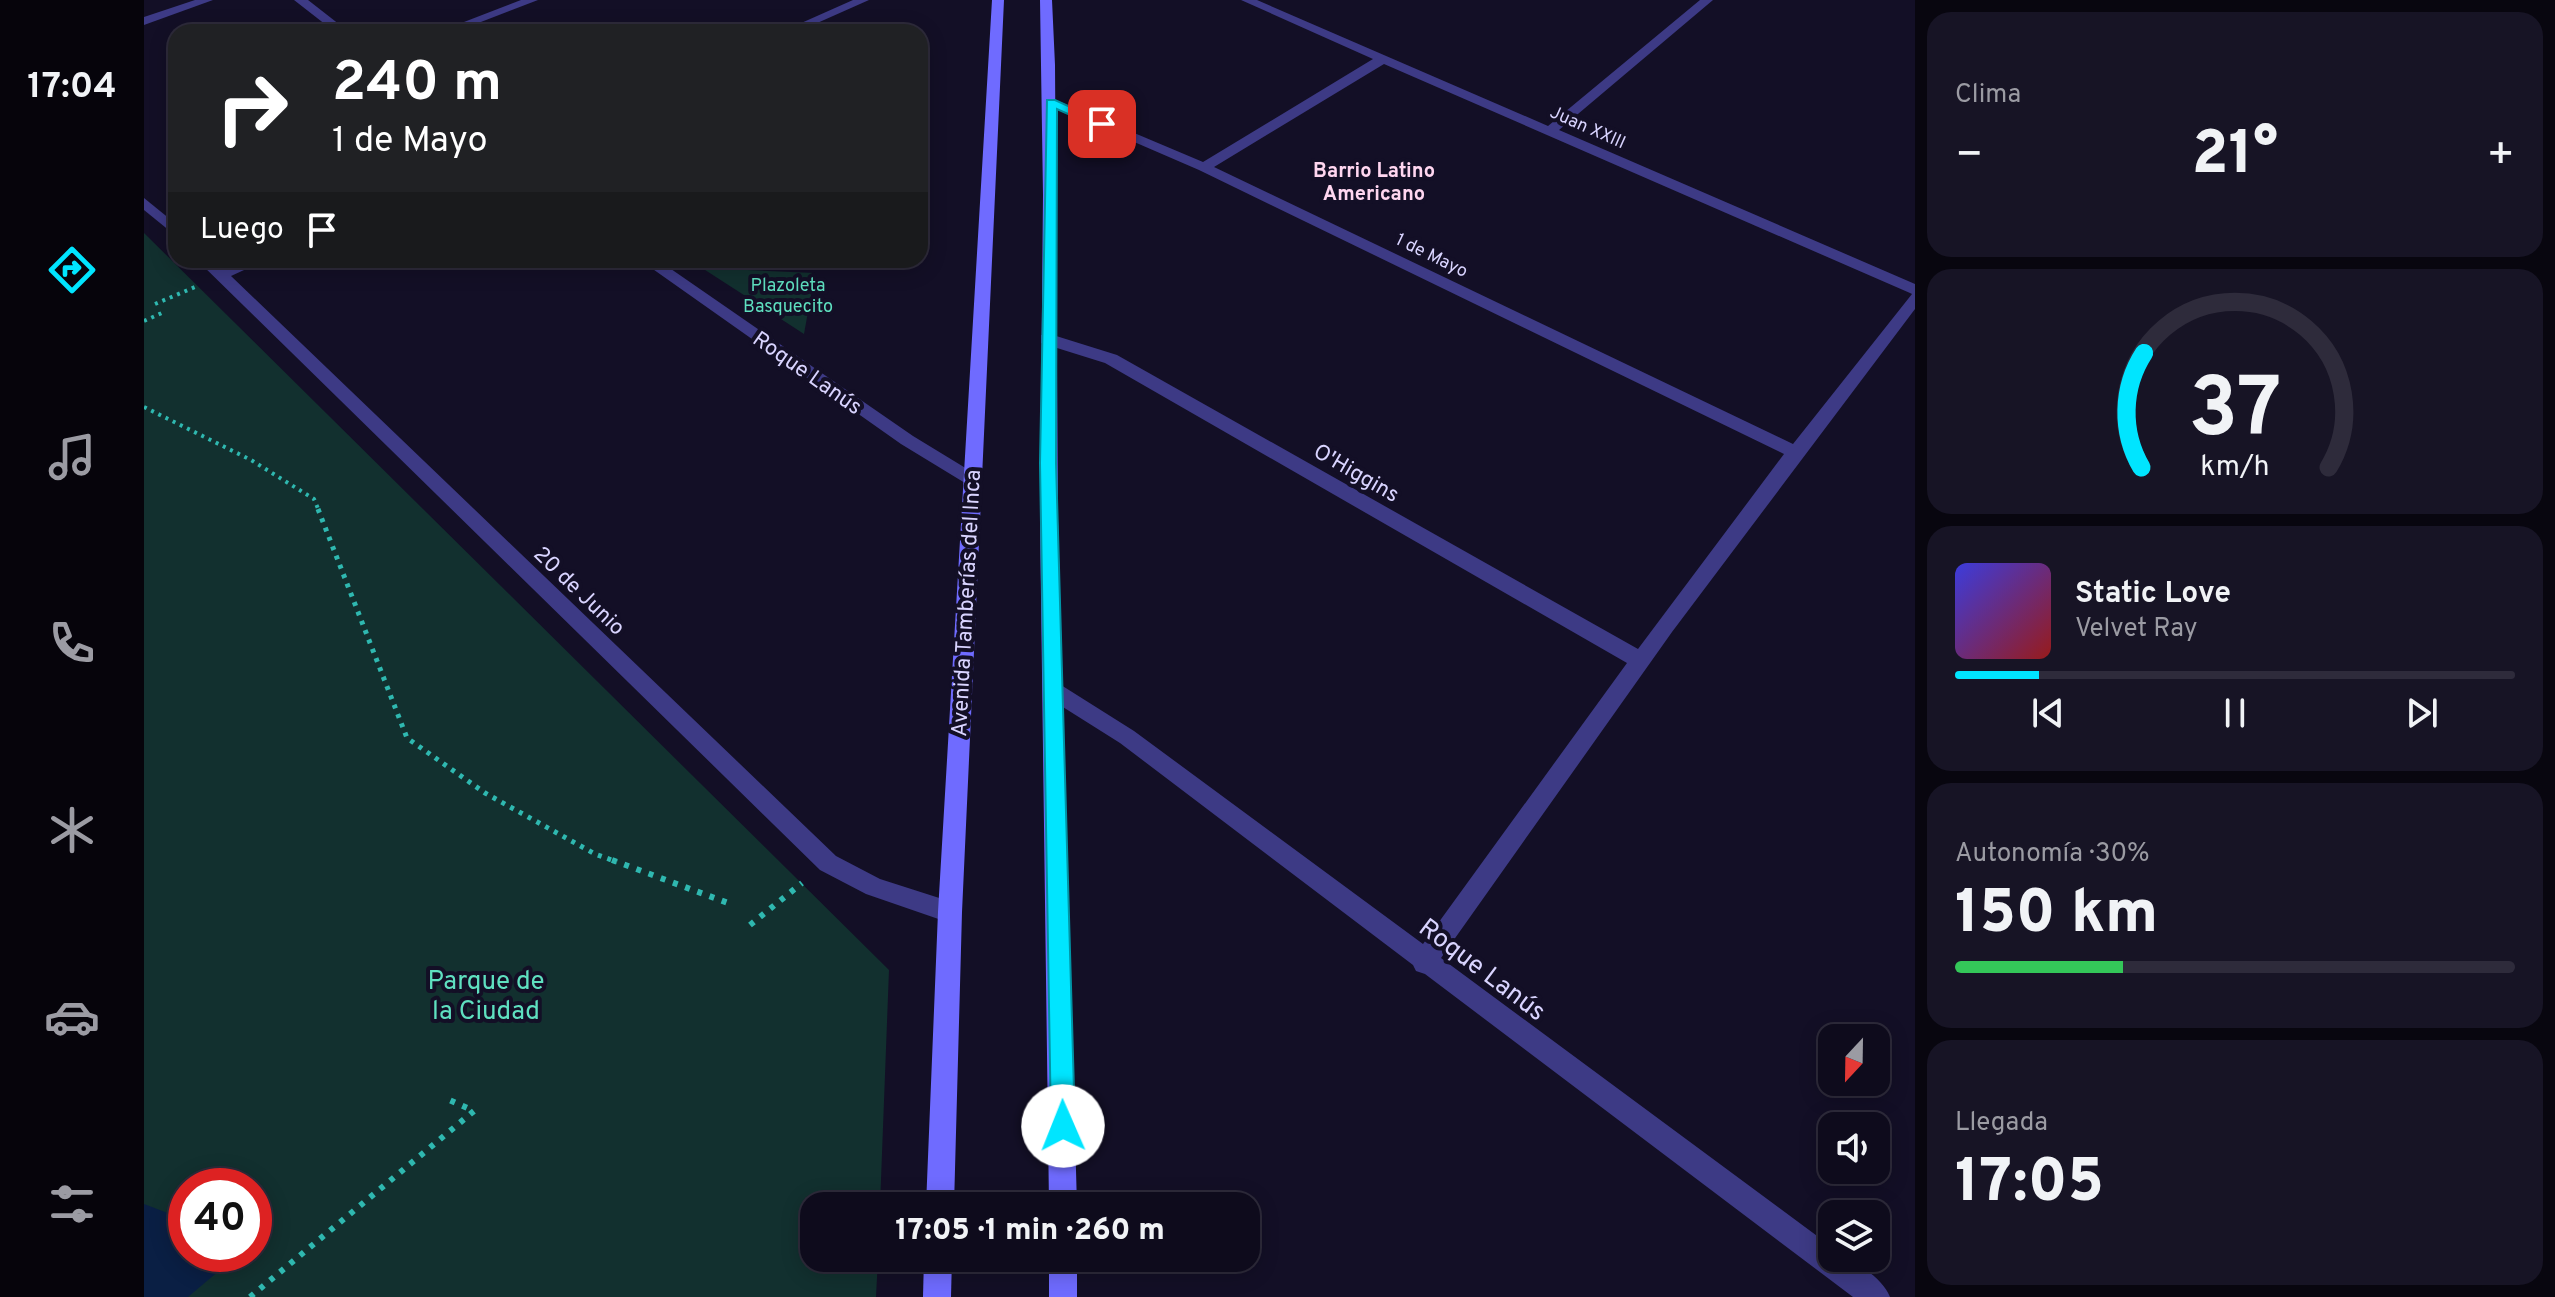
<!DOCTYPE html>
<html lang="es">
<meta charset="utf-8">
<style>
body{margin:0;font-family:Overpass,sans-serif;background:#171425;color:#f1f3f6;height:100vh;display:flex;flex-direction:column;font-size:30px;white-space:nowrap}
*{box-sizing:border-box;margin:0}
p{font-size:26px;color:#9b9ba3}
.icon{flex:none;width:44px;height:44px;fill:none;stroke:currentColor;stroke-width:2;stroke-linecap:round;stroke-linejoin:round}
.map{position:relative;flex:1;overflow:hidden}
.details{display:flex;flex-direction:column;gap:12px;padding:12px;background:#08060f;width:640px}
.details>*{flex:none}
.guide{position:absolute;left:24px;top:24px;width:760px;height:244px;border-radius:24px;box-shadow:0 4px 20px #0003,0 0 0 2px #2e2b3b;background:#202124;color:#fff;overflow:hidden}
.needle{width:52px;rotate:202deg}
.buttons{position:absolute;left:1674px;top:1024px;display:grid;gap:16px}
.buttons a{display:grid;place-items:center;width:72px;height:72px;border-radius:16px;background:#0e0b1c;box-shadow:0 4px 20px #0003,0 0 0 2px #2e2b3b;font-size:40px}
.speed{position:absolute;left:24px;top:1168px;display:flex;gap:16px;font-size:40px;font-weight:700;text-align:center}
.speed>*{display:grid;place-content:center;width:104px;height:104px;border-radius:50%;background:#0e0b1c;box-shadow:0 4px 20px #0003,0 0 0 2px #2e2b3b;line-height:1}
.speed .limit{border:12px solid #d22;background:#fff;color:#111}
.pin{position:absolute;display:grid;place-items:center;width:68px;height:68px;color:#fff;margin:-34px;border-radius:16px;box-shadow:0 4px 12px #0006}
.me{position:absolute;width:88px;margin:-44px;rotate:359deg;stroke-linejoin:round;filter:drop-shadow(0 0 6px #0008)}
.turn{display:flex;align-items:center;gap:28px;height:168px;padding:0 32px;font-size:36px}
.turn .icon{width:104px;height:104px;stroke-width:2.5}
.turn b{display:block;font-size:56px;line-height:68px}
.then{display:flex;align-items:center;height:76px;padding:0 32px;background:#0003;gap:16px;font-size:30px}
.big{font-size:60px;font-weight:800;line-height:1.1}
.details .widget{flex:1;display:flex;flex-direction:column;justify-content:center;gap:12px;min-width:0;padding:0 28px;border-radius:24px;background:#171425}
.details .dial{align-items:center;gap:0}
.dial svg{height:208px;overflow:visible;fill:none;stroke:#2e2b3b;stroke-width:7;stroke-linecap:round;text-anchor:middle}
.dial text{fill:#f1f3f6;stroke:none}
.song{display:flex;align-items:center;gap:24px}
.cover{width:96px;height:96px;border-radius:12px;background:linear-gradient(135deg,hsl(240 70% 55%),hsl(0 70% 35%))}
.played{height:8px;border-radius:4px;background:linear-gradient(90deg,#00e5ff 15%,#2e2b3b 15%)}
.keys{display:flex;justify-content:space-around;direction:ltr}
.heat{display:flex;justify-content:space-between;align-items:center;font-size:44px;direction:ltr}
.charge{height:12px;border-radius:6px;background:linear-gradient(90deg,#34c759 30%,#2e2b3b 0)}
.trip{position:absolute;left:656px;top:1192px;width:460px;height:80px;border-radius:24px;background:#0e0b1c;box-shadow:0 4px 20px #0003,0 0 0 2px #2e2b3b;font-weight:800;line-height:80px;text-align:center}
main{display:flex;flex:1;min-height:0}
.tabs{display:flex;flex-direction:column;width:144px;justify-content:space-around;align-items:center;background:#06040b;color:#9b9ba3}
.tabs .icon{width:56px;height:56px}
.tabs .current{color:#00e5ff}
.tabs b{font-size:36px;color:#f1f3f6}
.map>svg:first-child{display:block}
.green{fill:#12302f;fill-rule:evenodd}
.water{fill:#0a1f44}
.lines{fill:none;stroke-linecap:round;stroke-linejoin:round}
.path-far2{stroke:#2fb8b0;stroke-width:4;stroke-dasharray:3 5;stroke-linecap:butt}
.path-far1{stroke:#2fb8b0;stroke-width:5;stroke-dasharray:4 6;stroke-linecap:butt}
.path{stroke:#2fb8b0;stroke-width:6;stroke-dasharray:5 8;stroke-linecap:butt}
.street{fill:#3d3a85;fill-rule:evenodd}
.secondary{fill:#6f6bff;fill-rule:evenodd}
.route{fill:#00e5ff;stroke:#0095a6;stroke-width:2}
.labels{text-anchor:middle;stroke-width:8;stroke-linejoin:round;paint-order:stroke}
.far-street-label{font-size:18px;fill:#d9d4ff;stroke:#130f26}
.far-park-label{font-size:18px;fill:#5fe0c0;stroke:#130f26}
.far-neighbourhood-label{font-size:20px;font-weight:bold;fill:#ffd6f0;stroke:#130f26}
.street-label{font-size:22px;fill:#d9d4ff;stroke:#130f26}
.near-street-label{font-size:26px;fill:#d9d4ff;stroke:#130f26}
.near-park-label{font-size:26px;fill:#5fe0c0;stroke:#130f26}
</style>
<main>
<nav class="tabs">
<b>17:04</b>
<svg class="icon current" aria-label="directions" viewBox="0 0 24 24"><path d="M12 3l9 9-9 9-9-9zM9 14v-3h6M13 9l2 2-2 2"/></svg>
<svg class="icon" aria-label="music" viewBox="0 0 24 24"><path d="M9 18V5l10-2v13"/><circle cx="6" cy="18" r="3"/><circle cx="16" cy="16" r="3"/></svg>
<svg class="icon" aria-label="phone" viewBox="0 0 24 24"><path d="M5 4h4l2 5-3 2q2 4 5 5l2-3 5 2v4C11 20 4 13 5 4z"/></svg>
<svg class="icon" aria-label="climate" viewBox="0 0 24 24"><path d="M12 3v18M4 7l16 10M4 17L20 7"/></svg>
<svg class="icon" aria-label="car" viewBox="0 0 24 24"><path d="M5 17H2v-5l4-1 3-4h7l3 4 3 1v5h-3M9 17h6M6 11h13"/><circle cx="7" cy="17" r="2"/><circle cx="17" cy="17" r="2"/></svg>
<svg class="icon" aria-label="filters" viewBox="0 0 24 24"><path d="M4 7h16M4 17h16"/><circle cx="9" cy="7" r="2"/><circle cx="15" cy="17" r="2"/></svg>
</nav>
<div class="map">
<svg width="1771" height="1297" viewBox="0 0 1771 1297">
<rect width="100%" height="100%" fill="#130f26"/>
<g class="green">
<path d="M 0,233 L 745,970 L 736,1206 L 670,1206 L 670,1258 L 734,1258 L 732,1297 L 0,1297 ZM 42,1186 L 110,1186 L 110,1254 L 42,1254 Z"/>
<path d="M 558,268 L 671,273 L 660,334 Z"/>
</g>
<path class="water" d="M 0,1204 L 42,1220 L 42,1254 L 95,1254 L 44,1297 L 0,1297 Z"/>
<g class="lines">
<g class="path-far2">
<path d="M 11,304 L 51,287"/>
<path d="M 0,321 L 20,312"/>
<path d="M 0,407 L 107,460 L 170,499 L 175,511"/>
</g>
<path class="path-far1" d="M 174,509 L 263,738 L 341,793 L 451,854 L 473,862"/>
<g class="path">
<path d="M 468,860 L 584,903"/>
<path d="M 606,925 L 658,883"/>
<path d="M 106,1297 L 330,1111 L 301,1098"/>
</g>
<g class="street">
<path d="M 51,0 L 69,0 L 0,25 L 0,17 Z"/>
<path d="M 150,0 L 164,0 L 205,32 L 191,32 Z"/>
<path d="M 377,0 L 394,0 L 311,32 L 294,32 Z"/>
<path d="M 709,0 L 725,0 L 653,32 L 637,32 Z"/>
<path d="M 1097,0 L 1113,0 L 1404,126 L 1556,0 L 1569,0 L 1415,130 L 1771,284 L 1771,309 L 1528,632 L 1297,958 L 1688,1247 L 1688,1258 C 1709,1258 1738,1277 1746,1297 L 1709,1297 L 1281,974 L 1272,971 L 1269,965 L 976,743 L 903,697 L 900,691 L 903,685 L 917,685 L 990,731 L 1279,944 L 1483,663 L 961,363 L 897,343 L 897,335 L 909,335 L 973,355 L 1494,649 L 1640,454 L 1055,170 L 900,103 L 912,100 L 1059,162 L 1229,59 ZM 1240,64 L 1766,293 L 1768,294 L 1649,444 L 1070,167 Z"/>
<path d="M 0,198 L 32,224 L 32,236 L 0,210 Z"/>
<path d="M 53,260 L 70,260 L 79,269 L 101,260 L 122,260 L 87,276 L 692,856 L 736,879 L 814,904 L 818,912 L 814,920 L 806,923 L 722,894 L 676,870 Z"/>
<path d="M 496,260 L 514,260 L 769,436 L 833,475 L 836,479 L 833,483 L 821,483 L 757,444 Z"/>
</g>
<g class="secondary">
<path d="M 848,0 L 860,0 L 818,912 L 810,1206 L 782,1206 L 794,912 Z"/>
<path d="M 896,0 L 908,0 L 911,65 L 914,521 L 933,1206 L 905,1206 L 896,521 L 899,195 Z"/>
<path d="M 780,1258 L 808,1258 L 807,1297 L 779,1297 Z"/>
<rect x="905" y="1258" width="28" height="39"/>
</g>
</g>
<path class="route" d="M 903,100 L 911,100 L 964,124 L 953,127 L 913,109 L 912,463 L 931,1126 L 927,1134 L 919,1138 L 911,1134 L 907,1126 L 896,463 Z"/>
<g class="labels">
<g class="far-street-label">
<text transform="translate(1444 127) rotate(24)" y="6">Juan XXIII</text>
<text transform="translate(1288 255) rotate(26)" y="6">1 de Mayo</text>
</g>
<g class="far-park-label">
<text x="644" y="291">Plazoleta<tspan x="644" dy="21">Basquecito</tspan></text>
</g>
<g class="far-neighbourhood-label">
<text x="1230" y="177">Barrio Latino<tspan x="1230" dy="23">Americano</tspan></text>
</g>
<g class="street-label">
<text transform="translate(664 372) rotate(35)" y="8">Roque Lanús</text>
<text transform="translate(1213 472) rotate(30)" y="8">O'Higgins</text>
<text transform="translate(436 590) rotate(44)" y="8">20 de Junio</text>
<text transform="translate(821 603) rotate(-87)" y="8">Avenida Tamberías del Inca</text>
</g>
<g class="near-street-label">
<text transform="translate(1339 969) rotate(37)" y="9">Roque Lanús</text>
</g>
<g class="near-park-label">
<text x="342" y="989">Parque de<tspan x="342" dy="30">la Ciudad</tspan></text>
</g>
</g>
</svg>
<div class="buttons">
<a><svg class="needle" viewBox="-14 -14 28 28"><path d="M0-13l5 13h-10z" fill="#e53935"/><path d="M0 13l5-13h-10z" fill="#9b9ba3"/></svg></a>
<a><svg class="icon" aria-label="sound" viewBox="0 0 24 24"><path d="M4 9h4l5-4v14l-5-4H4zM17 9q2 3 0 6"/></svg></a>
<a><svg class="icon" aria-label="layers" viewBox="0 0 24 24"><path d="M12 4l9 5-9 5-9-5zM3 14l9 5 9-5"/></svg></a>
</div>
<div class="speed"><div class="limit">40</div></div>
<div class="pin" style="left:958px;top:124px;background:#d93025"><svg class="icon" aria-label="arrive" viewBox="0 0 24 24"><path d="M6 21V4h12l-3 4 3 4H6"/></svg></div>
<svg class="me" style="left:919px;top:1126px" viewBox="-20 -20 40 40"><circle r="19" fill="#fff"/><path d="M0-13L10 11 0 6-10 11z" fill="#00e5ff"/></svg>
<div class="trip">17:05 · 1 min · 260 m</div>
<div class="guide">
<div class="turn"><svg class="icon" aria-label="right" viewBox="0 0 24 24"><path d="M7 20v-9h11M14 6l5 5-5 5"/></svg><div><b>240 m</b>1 de Mayo</div></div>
<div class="then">Luego<svg class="icon" aria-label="arrive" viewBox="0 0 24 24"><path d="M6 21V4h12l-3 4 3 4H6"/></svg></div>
</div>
</div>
<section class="details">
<div class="widget"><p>Clima</p>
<div class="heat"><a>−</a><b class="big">21°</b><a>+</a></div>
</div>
<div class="widget dial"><svg viewBox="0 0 100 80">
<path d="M14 69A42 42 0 1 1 86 69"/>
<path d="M14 69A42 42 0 0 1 15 25" stroke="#00e5ff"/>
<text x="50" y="56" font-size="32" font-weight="700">37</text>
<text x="50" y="72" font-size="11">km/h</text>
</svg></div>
<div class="widget">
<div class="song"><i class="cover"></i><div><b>Static Love</b><p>Velvet Ray</p></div></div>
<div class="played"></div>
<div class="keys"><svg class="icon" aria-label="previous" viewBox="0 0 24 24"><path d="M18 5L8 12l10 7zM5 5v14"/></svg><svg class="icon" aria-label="pause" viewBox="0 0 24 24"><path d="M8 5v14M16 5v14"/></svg><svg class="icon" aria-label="next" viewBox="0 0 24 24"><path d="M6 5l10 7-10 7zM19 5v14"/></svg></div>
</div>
<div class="widget"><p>Autonomía · 30%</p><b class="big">150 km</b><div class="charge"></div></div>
<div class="widget"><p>Llegada</p><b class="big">17:05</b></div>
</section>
</main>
